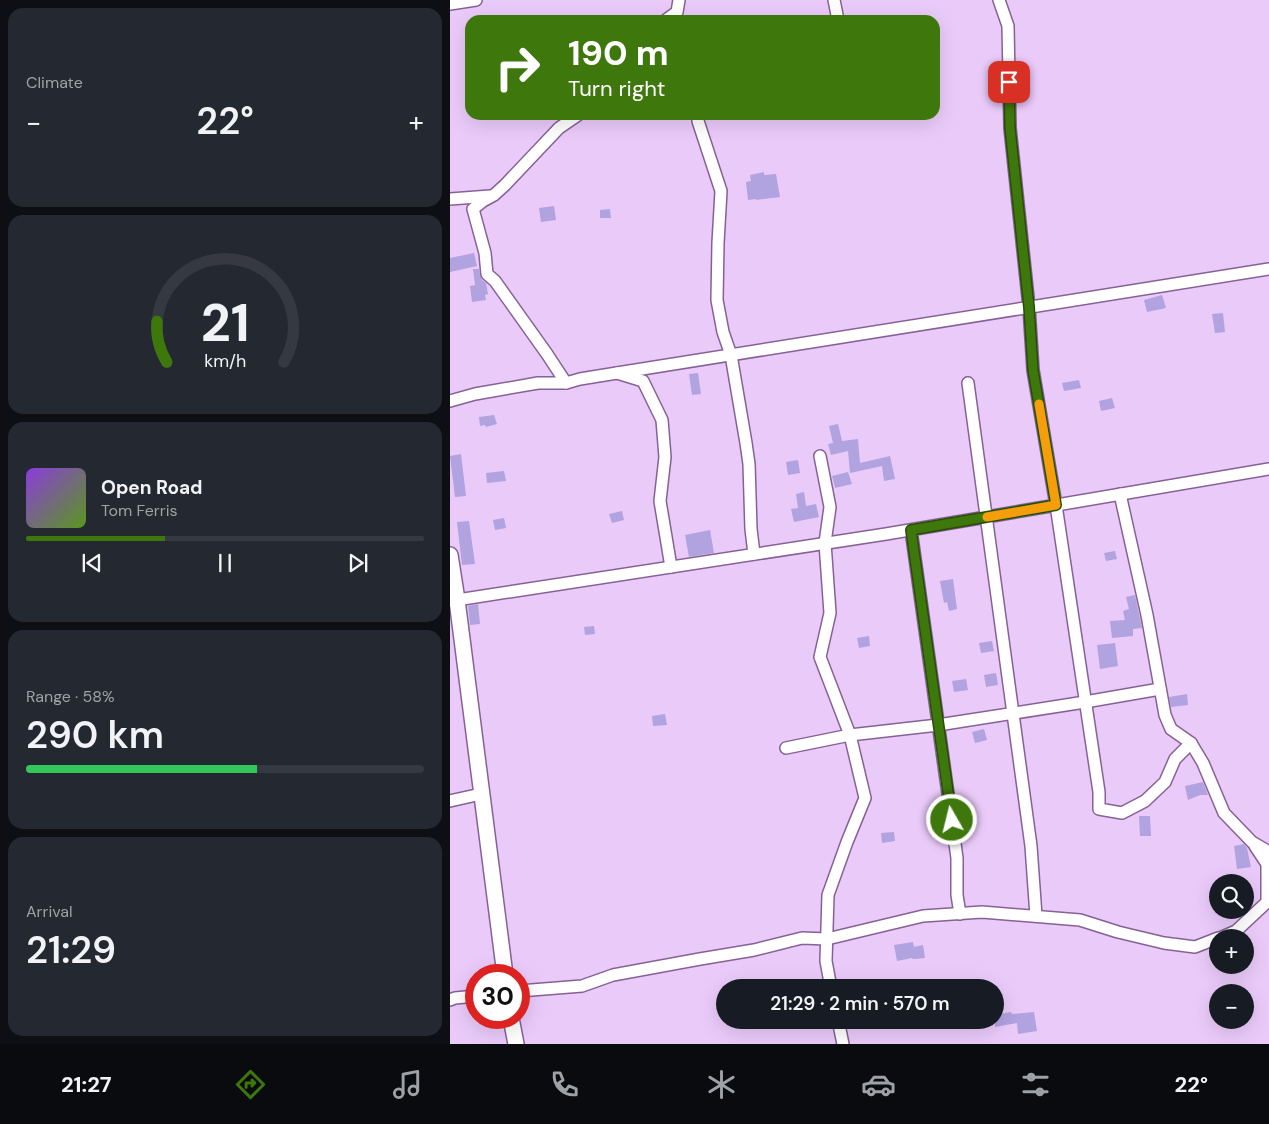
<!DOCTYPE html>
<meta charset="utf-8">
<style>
body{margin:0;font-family:"DM Sans",sans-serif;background:#242831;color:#f1f3f6;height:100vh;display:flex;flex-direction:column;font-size:19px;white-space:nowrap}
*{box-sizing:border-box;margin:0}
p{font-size:16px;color:#9ea1a6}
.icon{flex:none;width:28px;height:28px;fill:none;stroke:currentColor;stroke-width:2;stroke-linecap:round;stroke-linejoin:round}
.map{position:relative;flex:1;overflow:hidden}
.panel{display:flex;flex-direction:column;gap:8px;padding:8px;background:#0d0f14;width:450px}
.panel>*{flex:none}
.hud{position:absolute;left:15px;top:15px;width:475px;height:105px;border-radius:15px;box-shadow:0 5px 20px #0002;background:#3e770b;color:#fff;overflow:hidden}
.tools{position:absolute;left:759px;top:874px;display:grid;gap:10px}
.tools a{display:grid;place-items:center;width:45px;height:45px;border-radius:50%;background:#171b24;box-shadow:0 5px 20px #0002;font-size:25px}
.speed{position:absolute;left:15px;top:964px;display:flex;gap:10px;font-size:25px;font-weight:700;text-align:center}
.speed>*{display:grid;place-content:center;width:65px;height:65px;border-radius:50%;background:#171b24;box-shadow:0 5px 20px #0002;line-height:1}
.speed .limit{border:8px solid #d22;background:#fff;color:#111}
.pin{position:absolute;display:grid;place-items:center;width:42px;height:42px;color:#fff;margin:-21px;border-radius:10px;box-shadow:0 2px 8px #0006}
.me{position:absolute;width:55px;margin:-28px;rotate:352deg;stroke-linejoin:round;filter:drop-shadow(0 0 4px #0008)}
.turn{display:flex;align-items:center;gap:18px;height:105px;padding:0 20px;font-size:22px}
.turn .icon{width:65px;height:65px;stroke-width:2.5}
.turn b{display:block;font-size:35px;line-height:42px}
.big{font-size:38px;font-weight:600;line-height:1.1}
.panel .tile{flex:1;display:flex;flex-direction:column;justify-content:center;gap:8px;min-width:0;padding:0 18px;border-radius:15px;background:#242831}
.panel .dial{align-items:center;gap:0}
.dial svg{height:130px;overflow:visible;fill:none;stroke:#363941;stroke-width:7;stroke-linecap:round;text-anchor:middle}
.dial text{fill:#f1f3f6;stroke:none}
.song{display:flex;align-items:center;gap:15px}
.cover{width:60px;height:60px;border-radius:8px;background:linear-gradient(135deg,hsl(270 70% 55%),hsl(90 70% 35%))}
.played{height:5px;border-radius:2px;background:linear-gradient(90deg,#3e770b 35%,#363941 35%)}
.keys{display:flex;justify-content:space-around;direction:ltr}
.heat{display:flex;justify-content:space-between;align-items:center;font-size:28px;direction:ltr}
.charge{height:8px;border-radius:4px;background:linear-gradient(90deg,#34c759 58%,#363941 0)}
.trip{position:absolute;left:266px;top:979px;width:288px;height:50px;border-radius:25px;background:#171b24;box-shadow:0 5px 20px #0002;font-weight:600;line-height:50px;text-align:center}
.menu{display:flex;height:80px;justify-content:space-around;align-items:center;background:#090b0e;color:#9ea1a6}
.menu .icon{width:35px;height:35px}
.menu .current{color:#3e770b}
.menu b{font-size:22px;color:#f1f3f6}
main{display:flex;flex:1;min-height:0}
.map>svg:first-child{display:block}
.building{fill:#b1a2e0}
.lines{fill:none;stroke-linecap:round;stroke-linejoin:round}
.minor-casing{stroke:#866196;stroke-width:14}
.tertiary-casing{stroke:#866196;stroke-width:18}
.minor{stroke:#fff;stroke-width:11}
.tertiary{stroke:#fff;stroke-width:15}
.route-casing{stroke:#284d07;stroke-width:12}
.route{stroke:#3e770b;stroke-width:9}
.slow{stroke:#f59e0b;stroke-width:9}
</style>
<main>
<section class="panel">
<div class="tile"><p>Climate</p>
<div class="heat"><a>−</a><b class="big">22°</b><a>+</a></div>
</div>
<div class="tile dial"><svg viewBox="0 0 100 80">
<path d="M14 69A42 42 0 1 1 86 69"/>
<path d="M14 69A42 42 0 0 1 8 44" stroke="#3e770b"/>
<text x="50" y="56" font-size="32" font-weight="700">21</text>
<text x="50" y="72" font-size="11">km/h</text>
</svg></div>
<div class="tile">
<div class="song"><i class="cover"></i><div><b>Open Road</b><p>Tom Ferris</p></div></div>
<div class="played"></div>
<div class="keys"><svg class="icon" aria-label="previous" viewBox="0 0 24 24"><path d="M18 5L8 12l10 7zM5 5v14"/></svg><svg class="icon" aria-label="pause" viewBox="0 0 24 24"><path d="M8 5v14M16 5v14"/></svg><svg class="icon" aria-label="next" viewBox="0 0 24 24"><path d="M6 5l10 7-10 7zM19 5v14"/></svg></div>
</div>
<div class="tile"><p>Range · 58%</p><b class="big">290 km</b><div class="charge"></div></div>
<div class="tile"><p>Arrival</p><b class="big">21:29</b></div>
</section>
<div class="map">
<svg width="819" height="1044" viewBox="0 0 819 1044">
<rect width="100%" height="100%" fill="#eacaf9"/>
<g class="building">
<path d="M 314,172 L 314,175 L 326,174 L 330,197 L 306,200 L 306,199 L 298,200 L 296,182 L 301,181 L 300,175 Z"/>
<path d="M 104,206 L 106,220 L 91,222 L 89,208 Z"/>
<path d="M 160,209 L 161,218 L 150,218 L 150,210 Z"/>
<path d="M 24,253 L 27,266 L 0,272 L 0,258 Z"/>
<path d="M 23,269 L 29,269 L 30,275 L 32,280 L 36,283 L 38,294 L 35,295 L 36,300 L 22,302 L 20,286 L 25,285 Z"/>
<path d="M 712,295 L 716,308 L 697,312 L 694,300 Z"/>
<path d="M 773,313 L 775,332 L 765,333 L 762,314 Z"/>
<path d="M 248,373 L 251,394 L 242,395 L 239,374 Z"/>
<path d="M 629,380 L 631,388 L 614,391 L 612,383 Z"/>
<path d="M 662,398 L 665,408 L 651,411 L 649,401 Z"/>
<path d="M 44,415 L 47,424 L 36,427 L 35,425 L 30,426 L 29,417 Z"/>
<path d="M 388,424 L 392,441 L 408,439 L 410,463 L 440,456 L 445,479 L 434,481 L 432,466 L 400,473 L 398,451 L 381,455 L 378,444 L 383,443 L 379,426 Z"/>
<path d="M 11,454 L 16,496 L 5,497 L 0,456 Z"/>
<path d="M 348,460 L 350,473 L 338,475 L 336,462 Z"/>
<path d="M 54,471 L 56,481 L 37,483 L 36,473 Z"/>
<path d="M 398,472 L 402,484 L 385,488 L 382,476 Z"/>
<path d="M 354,492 L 356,506 L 366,504 L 369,517 L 344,522 L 341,509 L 348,508 L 346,494 Z"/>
<path d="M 172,511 L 174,520 L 162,523 L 159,514 Z"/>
<path d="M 54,518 L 56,528 L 45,530 L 43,520 Z"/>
<path d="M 19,521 L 25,564 L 12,565 L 7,522 Z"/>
<path d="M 260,530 L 264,553 L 239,557 L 235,535 Z"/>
<path d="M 665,551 L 667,559 L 656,561 L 654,553 Z"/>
<path d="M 503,579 L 507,609 L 499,611 L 497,602 L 494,603 L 490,581 Z"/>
<path d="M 685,595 L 692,628 L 683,629 L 683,636 L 662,638 L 660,621 L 675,620 L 673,611 L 679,609 L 676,597 Z"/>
<path d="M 28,604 L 30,624 L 20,625 L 18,606 Z"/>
<path d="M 144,626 L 145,634 L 135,635 L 134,627 Z"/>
<path d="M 419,636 L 420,646 L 409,648 L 407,638 Z"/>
<path d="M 542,641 L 544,651 L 531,653 L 529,643 Z"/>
<path d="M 665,643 L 668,666 L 650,669 L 647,645 Z"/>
<path d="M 546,673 L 548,685 L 536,687 L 534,675 Z"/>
<path d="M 516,679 L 518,690 L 504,692 L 502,681 Z"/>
<path d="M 737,694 L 738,705 L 721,707 L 719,697 Z"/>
<path d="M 215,714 L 217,725 L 203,726 L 202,716 Z"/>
<path d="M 534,729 L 537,740 L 525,743 L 522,732 Z"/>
<path d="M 753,782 L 758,795 L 750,795 L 738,800 L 735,786 Z"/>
<path d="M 485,813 L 488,826 L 479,827 L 477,814 Z"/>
<path d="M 689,816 L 700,816 L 701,836 L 690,836 Z"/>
<path d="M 444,832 L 445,841 L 432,843 L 431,833 Z"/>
<path d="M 794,844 L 797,848 L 801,867 L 787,869 L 784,846 Z"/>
<path d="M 463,942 L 464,947 L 473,945 L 475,958 L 465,959 L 463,959 L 462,958 L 447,961 L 444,945 Z"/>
<path d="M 561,1012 L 562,1014 L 584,1012 L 587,1031 L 568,1034 L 567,1023 L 545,1027 L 545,1015 Z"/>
</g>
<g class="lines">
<defs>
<g id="minor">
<path d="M 384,0 L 388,20"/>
<path d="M 549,0 L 558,26 L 560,128 L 579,307 L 583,370 L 606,505 L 649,792 L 649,809 L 672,813 L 695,801 L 715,782 L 725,759 L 741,743"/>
<path d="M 0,4 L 26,0"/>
<path d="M 216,20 L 227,12 L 229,0"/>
<path d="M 248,115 L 248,121 L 271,191 L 268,243 L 267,300 L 273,332 L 281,355 L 296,443 L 299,464 L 301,529 L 304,554"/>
<path d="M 0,199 L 40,196"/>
<path d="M 167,373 L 819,269"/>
<path d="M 116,383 L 97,354 L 45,281 L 37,274 L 35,253 L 23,209 L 33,201 L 44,195 L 55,185 L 109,128 L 128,115"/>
<path d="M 518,383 L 581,846 L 586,916"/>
<path d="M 0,401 L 25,394 L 88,383 L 116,383 L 130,379 L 167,373 L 193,381 L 212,420 L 215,457 L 210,501 L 221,567"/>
<path d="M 370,456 L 380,507 L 375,543 L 380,613 L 370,657 L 400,735 L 415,798 L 397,842 L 378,895 L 376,961 L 381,988"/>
<path d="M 670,494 L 697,615 L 715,715 L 721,729 L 741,743 L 753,763 L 774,813 L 802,842 L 819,852"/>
<path d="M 461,530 L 507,858 L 507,895 L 510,914"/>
<path d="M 0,601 L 436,534 L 819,469"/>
<path d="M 336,748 L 400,735 L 488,725 L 635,702 L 710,689"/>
<path d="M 0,801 L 31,794"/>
<path d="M 770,938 L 786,931 L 817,902 L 817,864 L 805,846"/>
<path d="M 69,991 L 132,986 L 163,975 L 250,959 L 304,950 L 352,938 L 377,939 L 473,916 L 532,912 L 630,920 L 668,932 L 714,943 L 745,947 L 768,938"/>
<path d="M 0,1000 L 5,998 L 26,996"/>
<path d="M 388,1020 L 393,1044"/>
</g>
<g id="tertiary">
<path d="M 0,555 L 7,600 L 55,975"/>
<path d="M 61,1018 L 66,1044"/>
</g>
</defs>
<use href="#minor" class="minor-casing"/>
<use href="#tertiary" class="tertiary-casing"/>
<use href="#minor" class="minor"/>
<use href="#tertiary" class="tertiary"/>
</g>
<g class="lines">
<defs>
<path id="route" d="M 502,820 L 461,530 L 606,505 L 583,370 L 579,307 L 560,128 L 559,82"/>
</defs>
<use href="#route" class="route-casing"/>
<use href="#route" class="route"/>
<path class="slow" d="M 537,517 L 606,505 L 589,404"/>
</g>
</svg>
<div class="tools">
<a><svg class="icon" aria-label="search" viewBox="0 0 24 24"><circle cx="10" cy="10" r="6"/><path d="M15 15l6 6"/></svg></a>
<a>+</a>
<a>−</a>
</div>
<div class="speed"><div class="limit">30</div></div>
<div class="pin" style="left:559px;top:82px;background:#d93025"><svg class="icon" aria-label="arrive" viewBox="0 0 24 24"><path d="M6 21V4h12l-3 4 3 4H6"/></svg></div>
<svg class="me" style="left:502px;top:820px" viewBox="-20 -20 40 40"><circle r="17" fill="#3e770b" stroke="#fff" stroke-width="3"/><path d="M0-11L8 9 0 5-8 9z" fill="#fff"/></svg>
<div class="trip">21:29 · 2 min · 570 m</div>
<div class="hud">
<div class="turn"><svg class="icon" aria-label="right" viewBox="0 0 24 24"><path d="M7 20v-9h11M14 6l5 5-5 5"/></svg><div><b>190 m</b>Turn right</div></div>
</div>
</div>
</main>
<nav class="menu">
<b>21:27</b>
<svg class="icon current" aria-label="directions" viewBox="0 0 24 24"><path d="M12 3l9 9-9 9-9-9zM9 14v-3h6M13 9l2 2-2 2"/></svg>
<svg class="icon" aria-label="music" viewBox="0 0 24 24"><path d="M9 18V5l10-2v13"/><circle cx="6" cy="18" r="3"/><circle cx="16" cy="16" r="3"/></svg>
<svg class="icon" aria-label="phone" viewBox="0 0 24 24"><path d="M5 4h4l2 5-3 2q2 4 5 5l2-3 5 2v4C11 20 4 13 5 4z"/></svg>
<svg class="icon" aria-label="climate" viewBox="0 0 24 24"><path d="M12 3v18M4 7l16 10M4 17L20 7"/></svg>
<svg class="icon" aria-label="car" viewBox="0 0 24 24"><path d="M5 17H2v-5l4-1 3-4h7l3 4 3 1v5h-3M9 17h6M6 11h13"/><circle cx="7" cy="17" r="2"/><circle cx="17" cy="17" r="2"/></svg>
<svg class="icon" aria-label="filters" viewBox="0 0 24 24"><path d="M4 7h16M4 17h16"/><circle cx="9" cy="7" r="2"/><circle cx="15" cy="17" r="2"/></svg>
<b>22°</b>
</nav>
